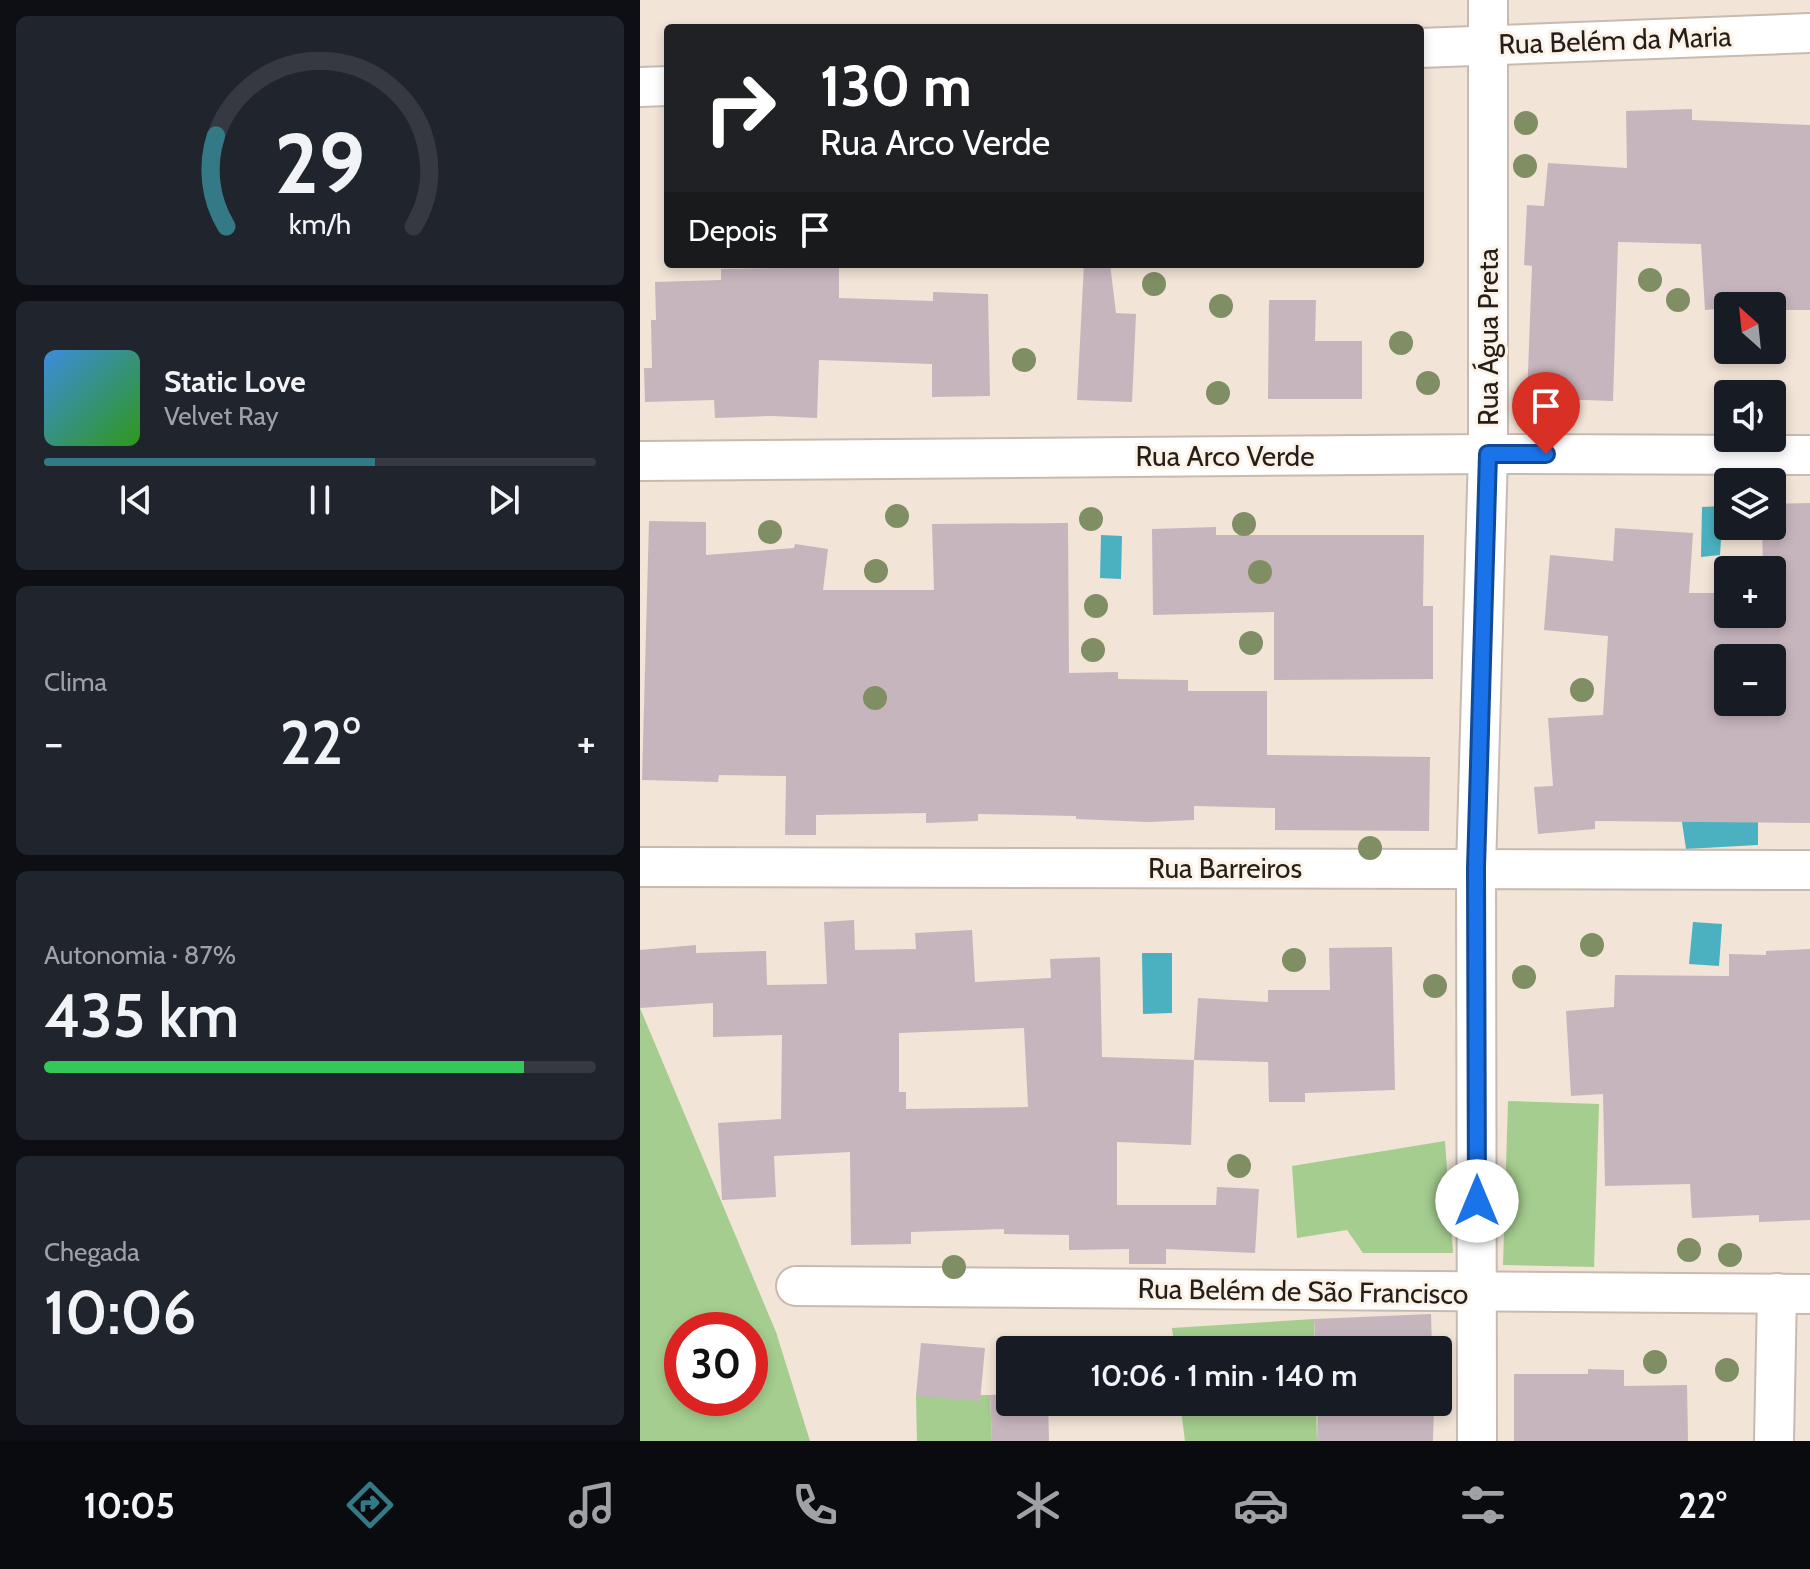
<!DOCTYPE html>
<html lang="pt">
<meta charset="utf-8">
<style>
body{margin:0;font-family:Cabin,sans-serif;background:#20242c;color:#f1f3f6;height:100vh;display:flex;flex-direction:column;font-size:30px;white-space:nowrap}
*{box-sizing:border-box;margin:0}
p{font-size:26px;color:#9ea1a6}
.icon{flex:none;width:44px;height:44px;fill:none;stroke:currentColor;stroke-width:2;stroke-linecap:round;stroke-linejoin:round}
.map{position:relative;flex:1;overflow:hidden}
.side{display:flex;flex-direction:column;gap:16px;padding:16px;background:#0d0f14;width:640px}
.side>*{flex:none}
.top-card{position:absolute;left:24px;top:24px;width:760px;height:244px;border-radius:8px;box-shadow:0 4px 12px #0003;background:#202124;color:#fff;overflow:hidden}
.needle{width:52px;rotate:333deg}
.fabs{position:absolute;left:1074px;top:292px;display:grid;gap:16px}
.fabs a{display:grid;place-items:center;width:72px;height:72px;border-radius:8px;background:#171b24;box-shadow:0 4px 12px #0003;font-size:40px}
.speed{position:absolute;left:24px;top:1312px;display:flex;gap:16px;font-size:40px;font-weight:700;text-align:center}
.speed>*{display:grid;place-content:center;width:104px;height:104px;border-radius:50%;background:#171b24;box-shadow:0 4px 12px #0003;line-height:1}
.speed .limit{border:12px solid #d22;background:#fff;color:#111}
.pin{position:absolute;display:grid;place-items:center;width:68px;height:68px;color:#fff;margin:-82px -34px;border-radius:50% 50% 50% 0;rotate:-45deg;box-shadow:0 0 8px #0007}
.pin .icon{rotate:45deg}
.me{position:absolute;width:88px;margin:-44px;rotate:0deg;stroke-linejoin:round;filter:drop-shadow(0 0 6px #0008)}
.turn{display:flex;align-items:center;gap:28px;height:168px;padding:0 24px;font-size:36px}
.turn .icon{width:104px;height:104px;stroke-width:2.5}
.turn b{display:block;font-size:56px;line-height:68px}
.then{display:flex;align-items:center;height:76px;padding:0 24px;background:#0003;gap:16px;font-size:30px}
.big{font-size:60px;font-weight:600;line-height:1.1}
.side .widget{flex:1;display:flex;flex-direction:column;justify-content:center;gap:12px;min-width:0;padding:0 28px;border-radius:12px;background:#20242c}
.side .dial{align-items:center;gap:0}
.dial svg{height:208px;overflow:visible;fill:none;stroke:#363941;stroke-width:7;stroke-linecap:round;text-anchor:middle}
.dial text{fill:#f1f3f6;stroke:none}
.song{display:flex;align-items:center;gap:24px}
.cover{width:96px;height:96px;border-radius:12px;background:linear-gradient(135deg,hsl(210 70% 55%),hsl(110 70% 35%))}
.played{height:8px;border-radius:4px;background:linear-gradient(90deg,#337986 60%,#363941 60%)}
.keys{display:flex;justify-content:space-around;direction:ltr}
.heat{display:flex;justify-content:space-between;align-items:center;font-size:44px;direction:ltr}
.charge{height:12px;border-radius:6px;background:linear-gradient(90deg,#34c759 87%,#363941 0)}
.trip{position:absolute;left:356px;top:1336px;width:456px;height:80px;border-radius:8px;background:#171b24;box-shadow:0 4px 12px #0003;font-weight:600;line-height:80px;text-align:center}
.tab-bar{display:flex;height:128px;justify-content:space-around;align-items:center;background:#090b0e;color:#9ea1a6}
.tab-bar .icon{width:56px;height:56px}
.tab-bar .active{color:#337986}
.tab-bar b{font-size:36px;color:#f1f3f6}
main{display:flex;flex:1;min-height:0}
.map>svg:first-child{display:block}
.green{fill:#a5cd8f;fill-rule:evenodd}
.water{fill:#4bb1c0}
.building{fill:#c7b5bd;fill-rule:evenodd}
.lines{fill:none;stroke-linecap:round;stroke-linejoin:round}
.minor-casing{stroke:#c8baae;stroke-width:42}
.minor{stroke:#fff;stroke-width:38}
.tree{fill:#808e64}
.route-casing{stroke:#114b97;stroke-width:20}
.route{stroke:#1a73e8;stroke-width:14}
.labels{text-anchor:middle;stroke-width:6;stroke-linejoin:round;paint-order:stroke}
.street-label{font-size:28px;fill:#241f1a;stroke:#fdf2e7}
</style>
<main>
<section class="side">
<div class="widget dial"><svg viewBox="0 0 100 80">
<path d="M14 69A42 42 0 1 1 86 69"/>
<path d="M14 69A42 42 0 0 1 10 34" stroke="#337986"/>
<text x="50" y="56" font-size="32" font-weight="700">29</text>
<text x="50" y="72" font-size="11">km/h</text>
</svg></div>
<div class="widget">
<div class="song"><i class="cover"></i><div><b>Static Love</b><p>Velvet Ray</p></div></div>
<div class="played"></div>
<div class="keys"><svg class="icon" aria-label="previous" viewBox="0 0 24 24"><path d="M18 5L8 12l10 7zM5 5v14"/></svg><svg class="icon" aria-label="pause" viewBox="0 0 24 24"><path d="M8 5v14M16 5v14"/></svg><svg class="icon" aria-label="next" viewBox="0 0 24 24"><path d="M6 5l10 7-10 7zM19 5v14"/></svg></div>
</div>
<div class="widget"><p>Clima</p>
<div class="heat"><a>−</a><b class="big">22°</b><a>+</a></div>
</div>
<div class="widget"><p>Autonomia · 87%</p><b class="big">435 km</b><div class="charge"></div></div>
<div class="widget"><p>Chegada</p><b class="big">10:06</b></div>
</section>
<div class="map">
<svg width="1170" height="1441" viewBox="0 0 1170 1441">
<rect width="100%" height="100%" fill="#f2e4d7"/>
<g class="green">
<path d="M 0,1008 L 136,1332 L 170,1441 L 0,1441 ZM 42,1330 L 110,1330 L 110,1398 L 42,1398 Z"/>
<path d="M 868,1101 L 959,1104 L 954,1267 L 863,1265 Z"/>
<path d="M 805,1141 L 813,1253 L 723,1253 L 707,1230 L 657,1238 L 652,1166 Z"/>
<path d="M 674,1319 L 675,1350 L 535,1350 L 532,1328 Z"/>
<path d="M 350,1395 L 352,1441 L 277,1441 L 276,1396 Z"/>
<path d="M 540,1402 L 676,1402 L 677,1441 L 545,1441 Z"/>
</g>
<g class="water">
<path d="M 1083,506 L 1080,555 L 1061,557 L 1062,507 Z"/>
<path d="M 461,535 L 482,536 L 481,579 L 460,578 Z"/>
<path d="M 1118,711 L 1118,845 L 1046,849 L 1042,822 Z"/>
<path d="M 1053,922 L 1082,924 L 1079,966 L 1049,964 Z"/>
<path d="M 502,953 L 532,953 L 532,1013 L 503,1014 Z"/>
</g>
<g class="building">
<path d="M 1052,109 L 1052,120 L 1170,125 L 1170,310 L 1135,310 L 1135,306 L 1088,306 L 1088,308 L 1065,310 L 1061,244 L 978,242 L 973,401 L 887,398 L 892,266 L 884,265 L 887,205 L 904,206 L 908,163 L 987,168 L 986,111 Z"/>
<path d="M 143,264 L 199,264 L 199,298 L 293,301 L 293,292 L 348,294 L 350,396 L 292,397 L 292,364 L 179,360 L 177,418 L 132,416 L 75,418 L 74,400 L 5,402 L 4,368 L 12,368 L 11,320 L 16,320 L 15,282 L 81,280 L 81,269 L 143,268 Z"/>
<path d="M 444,264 L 470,264 L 476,313 L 496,314 L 492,402 L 437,400 Z"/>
<path d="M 629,300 L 676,300 L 675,341 L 722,341 L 722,399 L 628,399 Z"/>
<path d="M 1170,503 L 1170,823 L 955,821 L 955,829 L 898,834 L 894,787 L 913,786 L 908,718 L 963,715 L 968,636 L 904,630 L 910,555 L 973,561 L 975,528 L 1053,533 L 1049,593 L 1088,593 L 1088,614 L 1132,614 L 1132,570 L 1123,570 L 1122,526 L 1132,526 L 1132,504 ZM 1088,658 L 1132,658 L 1132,702 L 1088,702 Z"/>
<path d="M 9,521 L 66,522 L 66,555 L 154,548 L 155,544 L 188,549 L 183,590 L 294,590 L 292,524 L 428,523 L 429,673 L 478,672 L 478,679 L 548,680 L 548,691 L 627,691 L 627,755 L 790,757 L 789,831 L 635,830 L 635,808 L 554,806 L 554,820 L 508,822 L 436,819 L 436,816 L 338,814 L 338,821 L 286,823 L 286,813 L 176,815 L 176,835 L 145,835 L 146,776 L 79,775 L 78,782 L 2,780 Z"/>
<path d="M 576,527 L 576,535 L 784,535 L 783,606 L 793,606 L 793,679 L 634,680 L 634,612 L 513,615 L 512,529 Z"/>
<path d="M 214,920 L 215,950 L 276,949 L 275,933 L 332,930 L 335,982 L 411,978 L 410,959 L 460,957 L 462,1057 L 554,1060 L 551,1145 L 477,1142 L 477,1205 L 576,1205 L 577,1187 L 619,1189 L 615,1253 L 526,1249 L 526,1264 L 489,1264 L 489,1249 L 429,1250 L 429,1235 L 364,1234 L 364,1229 L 271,1232 L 271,1244 L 211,1245 L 210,1152 L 134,1156 L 136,1197 L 82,1200 L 78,1123 L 141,1119 L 142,1035 L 73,1037 L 73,1003 L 0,1008 L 0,950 L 56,945 L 56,953 L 126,951 L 127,985 L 187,984 L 184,922 ZM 384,1028 L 388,1107 L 266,1109 L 266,1092 L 259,1092 L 259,1033 Z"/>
<path d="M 752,947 L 755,1090 L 665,1093 L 665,1102 L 629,1102 L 628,1062 L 554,1060 L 558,998 L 628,1002 L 628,990 L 690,990 L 689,948 Z"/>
<path d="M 1170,949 L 1170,1220 L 1119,1222 L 1119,1215 L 1052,1218 L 1050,1184 L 965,1186 L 963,1094 L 931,1096 L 926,1011 L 974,1007 L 975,975 L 1089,976 L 1089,954 L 1126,955 L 1126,951 Z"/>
<path d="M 791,1314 L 792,1350 L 676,1350 L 674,1319 Z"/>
<path d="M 281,1343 L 345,1348 L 340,1401 L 276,1396 Z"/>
<path d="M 948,1369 L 984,1370 L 984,1386 L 1047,1385 L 1048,1441 L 874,1441 L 874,1374 L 948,1374 Z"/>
<path d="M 370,1394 L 370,1402 L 408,1402 L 409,1441 L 352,1441 L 350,1395 Z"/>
<path d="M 678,1402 L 794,1402 L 793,1441 L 677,1441 Z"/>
</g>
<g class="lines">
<defs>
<g id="minor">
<path d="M 780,48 L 1170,33"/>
<path d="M 0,87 L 28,86"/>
<path d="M 0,461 L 848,454 L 1170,455"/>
<path d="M 0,867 L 1170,870"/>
<path d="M 156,1286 L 1170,1294"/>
<path d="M 837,1441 L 836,868 L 848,454 L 848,0"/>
<path d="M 1134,1441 L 1137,1293"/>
</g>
</defs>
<use href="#minor" class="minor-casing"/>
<use href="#minor" class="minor"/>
</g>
<g class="tree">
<circle cx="886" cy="123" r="12"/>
<circle cx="885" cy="166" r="12"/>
<circle cx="1010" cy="280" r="12"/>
<circle cx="514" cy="284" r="12"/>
<circle cx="1038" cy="300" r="12"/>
<circle cx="581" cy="306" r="12"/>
<circle cx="761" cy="343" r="12"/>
<circle cx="384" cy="360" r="12"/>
<circle cx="788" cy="383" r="12"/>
<circle cx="578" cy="393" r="12"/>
<circle cx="257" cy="516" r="12"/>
<circle cx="451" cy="519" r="12"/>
<circle cx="604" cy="524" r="12"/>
<circle cx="130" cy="532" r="12"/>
<circle cx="236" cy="571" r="12"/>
<circle cx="620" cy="572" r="12"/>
<circle cx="456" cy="606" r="12"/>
<circle cx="611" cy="643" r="12"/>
<circle cx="453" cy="650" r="12"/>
<circle cx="942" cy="690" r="12"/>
<circle cx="235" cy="698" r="12"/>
<circle cx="730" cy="848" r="12"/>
<circle cx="952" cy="945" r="12"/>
<circle cx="654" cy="960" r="12"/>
<circle cx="884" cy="977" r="12"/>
<circle cx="795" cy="986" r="12"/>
<circle cx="599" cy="1166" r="12"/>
<circle cx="1049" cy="1250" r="12"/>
<circle cx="1090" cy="1255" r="12"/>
<circle cx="314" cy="1267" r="12"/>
<circle cx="1015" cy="1362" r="12"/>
<circle cx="1087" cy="1370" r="12"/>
</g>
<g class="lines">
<defs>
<path id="route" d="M 837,1201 L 836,868 L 848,454 L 906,454"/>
</defs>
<use href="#route" class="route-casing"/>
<use href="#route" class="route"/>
</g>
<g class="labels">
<g class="street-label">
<text transform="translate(975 40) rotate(-2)" y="10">Rua Belém da Maria</text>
<text transform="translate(848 337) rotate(-90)" y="10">Rua Água Preta</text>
<text x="585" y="466">Rua Arco Verde</text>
<text x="585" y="878">Rua Barreiros</text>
<text transform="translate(663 1291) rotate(1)" y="10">Rua Belém de São Francisco</text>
</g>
</g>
</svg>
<div class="fabs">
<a><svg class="needle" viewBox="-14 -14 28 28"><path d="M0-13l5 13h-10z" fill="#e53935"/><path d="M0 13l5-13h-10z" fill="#9ea1a6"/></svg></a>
<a><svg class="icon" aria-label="sound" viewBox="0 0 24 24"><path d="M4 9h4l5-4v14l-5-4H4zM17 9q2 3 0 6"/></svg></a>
<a><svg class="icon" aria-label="layers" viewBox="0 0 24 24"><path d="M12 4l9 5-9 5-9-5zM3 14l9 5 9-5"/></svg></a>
<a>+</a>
<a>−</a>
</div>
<div class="speed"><div class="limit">30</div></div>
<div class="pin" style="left:906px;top:454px;background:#d93025"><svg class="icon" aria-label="arrive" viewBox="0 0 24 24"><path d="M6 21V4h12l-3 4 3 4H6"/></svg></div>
<svg class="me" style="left:837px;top:1201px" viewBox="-20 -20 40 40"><circle r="19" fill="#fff"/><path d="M0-13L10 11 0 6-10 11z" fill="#1a73e8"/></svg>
<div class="trip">10:06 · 1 min · 140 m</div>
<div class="top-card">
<div class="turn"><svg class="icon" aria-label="right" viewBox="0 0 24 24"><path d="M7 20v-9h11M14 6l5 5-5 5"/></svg><div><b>130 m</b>Rua Arco Verde</div></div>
<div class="then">Depois<svg class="icon" aria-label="arrive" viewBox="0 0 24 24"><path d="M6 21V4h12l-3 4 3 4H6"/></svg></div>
</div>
</div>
</main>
<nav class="tab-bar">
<b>10:05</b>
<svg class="icon active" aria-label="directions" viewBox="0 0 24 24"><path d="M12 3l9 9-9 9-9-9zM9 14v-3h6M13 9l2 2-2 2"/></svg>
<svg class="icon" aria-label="music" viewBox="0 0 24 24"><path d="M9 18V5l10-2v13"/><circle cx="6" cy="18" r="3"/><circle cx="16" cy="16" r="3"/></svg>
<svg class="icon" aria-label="phone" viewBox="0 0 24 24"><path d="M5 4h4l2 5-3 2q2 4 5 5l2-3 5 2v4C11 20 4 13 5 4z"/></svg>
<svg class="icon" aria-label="climate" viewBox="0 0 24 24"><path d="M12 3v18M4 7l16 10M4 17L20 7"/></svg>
<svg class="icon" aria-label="car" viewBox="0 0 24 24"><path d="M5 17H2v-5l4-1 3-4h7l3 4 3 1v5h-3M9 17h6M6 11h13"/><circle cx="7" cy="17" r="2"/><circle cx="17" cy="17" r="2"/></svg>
<svg class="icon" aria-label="filters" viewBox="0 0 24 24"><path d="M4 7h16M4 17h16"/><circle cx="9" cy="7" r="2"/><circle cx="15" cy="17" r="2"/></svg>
<b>22°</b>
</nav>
